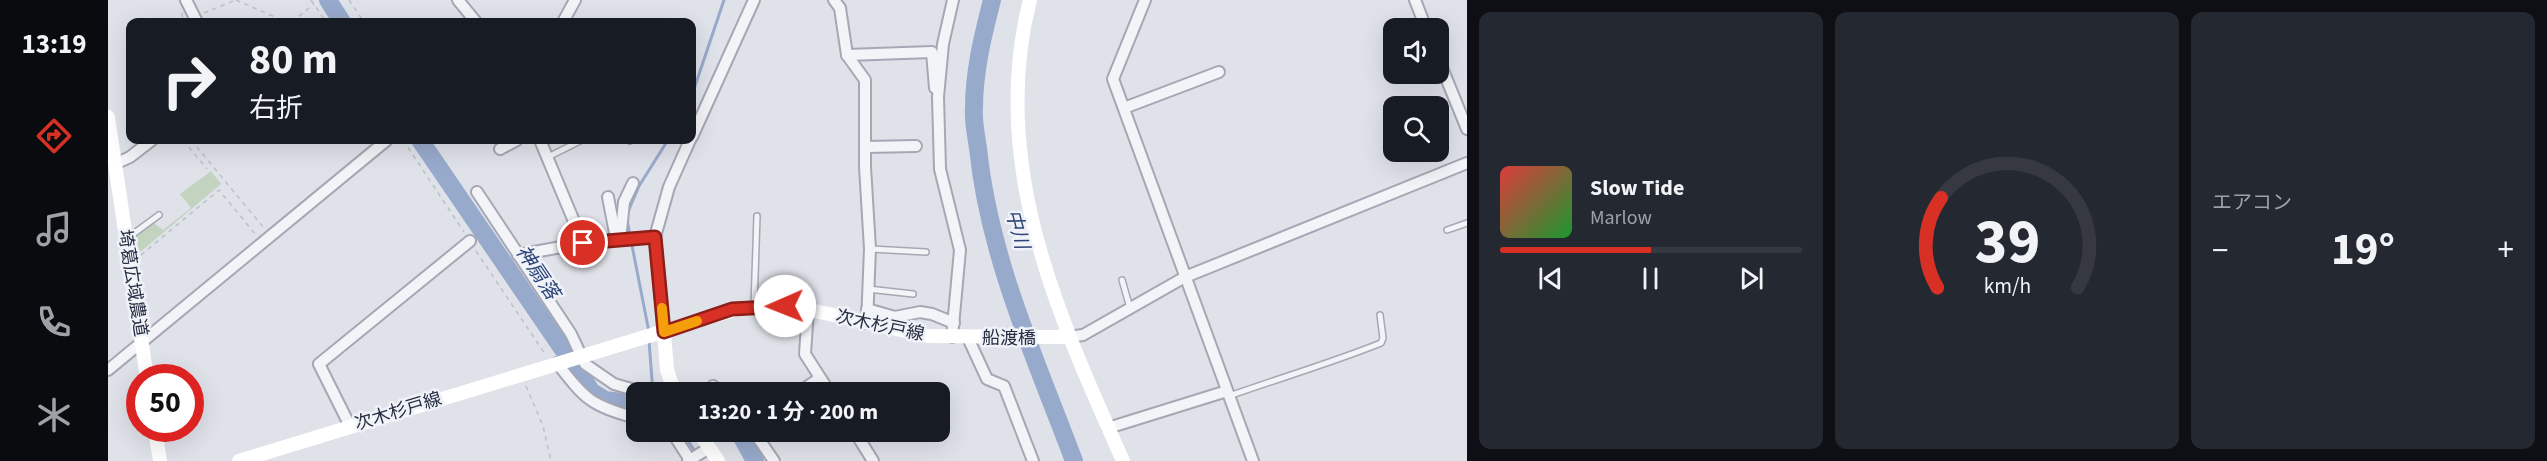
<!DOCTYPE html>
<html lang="ja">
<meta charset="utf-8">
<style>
body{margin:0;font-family:"Source Sans 3","Noto Sans JP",sans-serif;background:#242831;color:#f1f3f6;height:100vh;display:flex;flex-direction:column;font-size:22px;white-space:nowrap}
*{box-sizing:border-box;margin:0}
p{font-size:20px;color:#9ea1a6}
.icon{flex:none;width:33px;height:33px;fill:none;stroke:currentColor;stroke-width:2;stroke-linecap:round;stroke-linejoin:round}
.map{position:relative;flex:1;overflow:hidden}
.details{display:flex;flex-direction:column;gap:12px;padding:12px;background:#0d0f14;width:1080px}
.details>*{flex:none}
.guide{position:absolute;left:18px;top:18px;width:570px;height:126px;border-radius:12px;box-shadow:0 6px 24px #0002;background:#171b24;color:#f1f3f6;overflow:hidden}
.controls{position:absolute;left:1275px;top:18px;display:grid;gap:12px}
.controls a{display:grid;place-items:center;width:66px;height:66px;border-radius:12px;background:#171b24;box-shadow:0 6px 24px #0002;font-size:30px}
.speed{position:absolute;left:18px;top:364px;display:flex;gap:12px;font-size:30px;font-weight:700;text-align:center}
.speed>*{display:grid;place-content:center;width:78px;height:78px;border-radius:50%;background:#171b24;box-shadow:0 6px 24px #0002;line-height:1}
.speed .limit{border:9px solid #d22;background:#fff;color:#111}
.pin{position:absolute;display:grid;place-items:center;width:51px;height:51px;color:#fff;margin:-26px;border:3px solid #fff;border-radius:50%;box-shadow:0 2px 6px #0007}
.me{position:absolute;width:66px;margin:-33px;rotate:269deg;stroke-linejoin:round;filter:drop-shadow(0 0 4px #0008)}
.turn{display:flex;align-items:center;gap:21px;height:126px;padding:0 24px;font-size:27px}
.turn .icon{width:78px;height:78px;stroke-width:2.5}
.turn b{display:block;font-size:42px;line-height:51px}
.big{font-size:45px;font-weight:700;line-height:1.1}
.details .widget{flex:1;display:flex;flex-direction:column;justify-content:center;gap:9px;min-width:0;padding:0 21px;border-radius:12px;background:#242831}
.details .dial{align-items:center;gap:0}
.dial svg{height:156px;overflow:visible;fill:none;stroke:#363941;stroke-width:7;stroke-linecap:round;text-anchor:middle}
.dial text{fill:#f1f3f6;stroke:none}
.song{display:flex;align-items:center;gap:18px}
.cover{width:72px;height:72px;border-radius:9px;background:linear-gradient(135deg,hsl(0 70% 55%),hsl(130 70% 35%))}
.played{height:6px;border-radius:3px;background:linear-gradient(90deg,#d93025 50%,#363941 50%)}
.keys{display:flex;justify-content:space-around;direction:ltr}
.heat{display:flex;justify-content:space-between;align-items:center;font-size:33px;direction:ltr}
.details .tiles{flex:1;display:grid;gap:12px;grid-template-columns:repeat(3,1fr)}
.trip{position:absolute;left:518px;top:382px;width:324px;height:60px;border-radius:12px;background:#171b24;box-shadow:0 6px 24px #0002;font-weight:700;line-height:60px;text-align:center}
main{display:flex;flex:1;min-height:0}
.tabs{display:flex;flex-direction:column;width:108px;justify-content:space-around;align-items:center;background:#090b0e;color:#9ea1a6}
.tabs .icon{width:42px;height:42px}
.tabs .selected{color:#d93025}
.tabs b{font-size:27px;color:#f1f3f6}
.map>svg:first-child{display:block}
.green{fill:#c2d4c0}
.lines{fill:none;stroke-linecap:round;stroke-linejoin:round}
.stream{stroke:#98aacc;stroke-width:3}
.river{stroke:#98aacc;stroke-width:18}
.lane-casing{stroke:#a5a8b4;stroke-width:8}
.street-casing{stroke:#a5a8b4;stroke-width:14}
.path{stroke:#bec0c9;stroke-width:1.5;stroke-dasharray:4.5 4.5;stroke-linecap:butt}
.lane{stroke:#f3f4f8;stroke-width:5}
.street{stroke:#f3f4f8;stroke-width:10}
.secondary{stroke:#fff;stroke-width:14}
.route-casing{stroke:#8d1f18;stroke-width:15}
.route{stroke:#d93025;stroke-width:10}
.slow{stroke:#f59e0b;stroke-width:10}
.labels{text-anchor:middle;stroke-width:5;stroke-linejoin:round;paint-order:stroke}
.street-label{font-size:18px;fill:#272d42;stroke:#eff2f7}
.water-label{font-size:20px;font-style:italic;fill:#2f4579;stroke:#eff2f7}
</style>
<main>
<nav class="tabs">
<b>13:19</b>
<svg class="icon selected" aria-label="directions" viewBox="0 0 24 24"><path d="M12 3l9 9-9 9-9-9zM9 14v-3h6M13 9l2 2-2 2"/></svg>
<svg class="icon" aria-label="music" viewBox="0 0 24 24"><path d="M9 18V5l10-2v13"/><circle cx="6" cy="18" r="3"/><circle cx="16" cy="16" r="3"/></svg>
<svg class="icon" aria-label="phone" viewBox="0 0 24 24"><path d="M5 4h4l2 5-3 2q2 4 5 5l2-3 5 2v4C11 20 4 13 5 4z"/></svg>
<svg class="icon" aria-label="climate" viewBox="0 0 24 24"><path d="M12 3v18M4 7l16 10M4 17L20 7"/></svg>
</nav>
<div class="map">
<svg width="1359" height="461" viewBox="0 0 1359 461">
<rect width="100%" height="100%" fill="#e0e2ea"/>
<path class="green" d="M 103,171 L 113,184 L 31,253 L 28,235 L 46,223 L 55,230 L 83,208 L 72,194 Z"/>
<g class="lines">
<g class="stream">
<path d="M 584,95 L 616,0"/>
<path d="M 519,214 L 531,186 L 560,140"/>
<path d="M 519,220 L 541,332"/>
<path d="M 541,341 L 545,393"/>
<path d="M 574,432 L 588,453"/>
</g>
<g class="river">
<path d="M 220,0 L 234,22"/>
<path d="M 884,0 C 875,35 866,71 866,108 C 865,121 868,135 870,148 C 881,257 928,360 966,461"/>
<path d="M 312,140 L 484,392 L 497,400 L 528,404"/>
<path d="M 631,432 L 647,461"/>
</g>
<defs>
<g id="lane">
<path d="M 522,141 L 524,140"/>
<path d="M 440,157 L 474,140"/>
<path d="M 1339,230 L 1359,223"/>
<path d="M 21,237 L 51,215"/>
<path d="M 763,249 L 818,252"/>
<path d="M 1014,280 L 1022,308"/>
<path d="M 760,289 L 805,294"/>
<path d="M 646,306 L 649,216"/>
<path d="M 1121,396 C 1172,378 1223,363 1273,343 L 1275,338 L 1272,315"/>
</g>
<g id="street">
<path d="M 78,0 L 89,22"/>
<path d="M 350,0 L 368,22"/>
<path d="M 726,0 L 732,8 L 739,55 L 757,80 L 757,167 L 762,249 L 759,323"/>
<path d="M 1037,0 L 1005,79 L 1145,461"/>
<path d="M 1307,0 L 1318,28"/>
<path d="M 455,22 L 467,0"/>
<path d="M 739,55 L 824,52 L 827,88"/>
<path d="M 1330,58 L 1359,129"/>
<path d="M 1016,108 L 1111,72"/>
<path d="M 584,137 L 646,0"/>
<path d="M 432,140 L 475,243 L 547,237"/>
<path d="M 757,147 L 808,146"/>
<path d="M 392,149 L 409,140"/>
<path d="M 7,164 L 22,157 L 44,140"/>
<path d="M 369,192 L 463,334 L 477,364 L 506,384 L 537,393"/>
<path d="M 500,197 L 507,233 L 512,240"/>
<path d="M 512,240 L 516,202 L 525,183"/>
<path d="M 410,255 L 475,243"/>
<path d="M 700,309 L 697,354 L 722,393"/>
<path d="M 759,309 L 787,317 L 812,312 L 824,314 L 846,323"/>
<path d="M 556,332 L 547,237 L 561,187 L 582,140"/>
<path d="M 844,337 L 852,250 L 832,169 L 830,97 L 835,44 L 845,0"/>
<path d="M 960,337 L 975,335 L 1077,277 L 1359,163"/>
<path d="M 860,338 L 879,379 L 896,386 L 925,461"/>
<path d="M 449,363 C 478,400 482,405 528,418"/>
<path d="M 0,370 L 279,140"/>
<path d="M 605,386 L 614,393"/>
<path d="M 690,393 L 712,378"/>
<path d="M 242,426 L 211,364 L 362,241"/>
<path d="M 1000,428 L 1119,391"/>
<path d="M 564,432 L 582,460"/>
<path d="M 646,432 L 666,461"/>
<path d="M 747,432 L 765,461"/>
<path d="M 580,461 L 601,448"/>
</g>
</defs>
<use href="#lane" class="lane-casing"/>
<use href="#street" class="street-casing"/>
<g class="path">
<path d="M 128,0 L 178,22"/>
<path d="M 203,0 L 218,22"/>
<path d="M 241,0 L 256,22"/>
<path d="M 74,13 L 75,22"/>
<path d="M 96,13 L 128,0"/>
<path d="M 184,22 L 206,4"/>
<path d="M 75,140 L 99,169"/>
<path d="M 83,140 L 156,228"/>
<path d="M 295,140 L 356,232"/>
<path d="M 333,140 L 334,141"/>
<path d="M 368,251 L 437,354"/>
<path d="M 33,255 L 111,190 L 148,235"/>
<path d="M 418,386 L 435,426 L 443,461"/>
</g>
<use href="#lane" class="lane"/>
<use href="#street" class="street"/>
<g class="secondary">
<path d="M 922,0 C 880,163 950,315 1015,461"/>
<path d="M 0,117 L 39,378"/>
<path d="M 556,332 L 559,370 L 567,393"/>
<path d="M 47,429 L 52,461"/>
<path d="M 591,432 L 610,461"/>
<path d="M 131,461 L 632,308 L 689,307 L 820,336 L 960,337"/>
</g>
</g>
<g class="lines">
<defs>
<path id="route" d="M 475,243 L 547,237 L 556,332 L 624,309 L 677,306"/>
</defs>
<use href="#route" class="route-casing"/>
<use href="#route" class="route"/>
<path class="slow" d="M 554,308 L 556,332 L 589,321"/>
</g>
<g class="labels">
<g class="street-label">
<text transform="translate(25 283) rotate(81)" y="6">埼葛広域農道</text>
<text transform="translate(772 325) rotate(12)" y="6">次木杉戸線</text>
<text x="901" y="344">船渡橋</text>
<text transform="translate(290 411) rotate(-17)" y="6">次木杉戸線</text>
</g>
<g class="water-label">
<text transform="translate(910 229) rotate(75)" y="7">中川</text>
<text transform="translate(430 272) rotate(56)" y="7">神扇落</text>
</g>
</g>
</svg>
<div class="controls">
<a><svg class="icon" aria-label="sound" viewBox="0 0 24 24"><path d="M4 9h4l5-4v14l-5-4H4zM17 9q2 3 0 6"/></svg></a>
<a><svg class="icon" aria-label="search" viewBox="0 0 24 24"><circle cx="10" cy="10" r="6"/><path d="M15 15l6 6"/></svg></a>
</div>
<div class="speed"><div class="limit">50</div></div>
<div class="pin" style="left:475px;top:243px;background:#d93025"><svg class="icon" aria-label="arrive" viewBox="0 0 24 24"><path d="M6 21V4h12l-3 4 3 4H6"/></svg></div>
<svg class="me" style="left:677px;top:306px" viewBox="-20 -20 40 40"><circle r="19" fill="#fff"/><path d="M0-13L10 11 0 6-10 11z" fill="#d93025"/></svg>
<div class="trip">13:20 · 1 分 · 200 m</div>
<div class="guide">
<div class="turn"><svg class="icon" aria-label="right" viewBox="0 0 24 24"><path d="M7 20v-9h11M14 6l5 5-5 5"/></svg><div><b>80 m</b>右折</div></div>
</div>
</div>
<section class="details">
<div class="tiles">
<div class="widget">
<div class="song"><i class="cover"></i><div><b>Slow Tide</b><p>Marlow</p></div></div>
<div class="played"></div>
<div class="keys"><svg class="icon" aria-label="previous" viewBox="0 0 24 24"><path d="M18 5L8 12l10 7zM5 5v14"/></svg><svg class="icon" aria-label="pause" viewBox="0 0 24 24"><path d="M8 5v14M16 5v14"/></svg><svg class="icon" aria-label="next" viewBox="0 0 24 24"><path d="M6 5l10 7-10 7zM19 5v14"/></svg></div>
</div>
<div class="widget dial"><svg viewBox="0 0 100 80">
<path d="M14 69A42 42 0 1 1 86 69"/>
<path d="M14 69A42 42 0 0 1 16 23" stroke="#d93025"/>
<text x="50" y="56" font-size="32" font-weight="700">39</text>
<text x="50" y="72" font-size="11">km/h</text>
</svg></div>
<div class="widget"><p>エアコン</p>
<div class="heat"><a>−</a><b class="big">19°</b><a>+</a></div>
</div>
</div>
</section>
</main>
